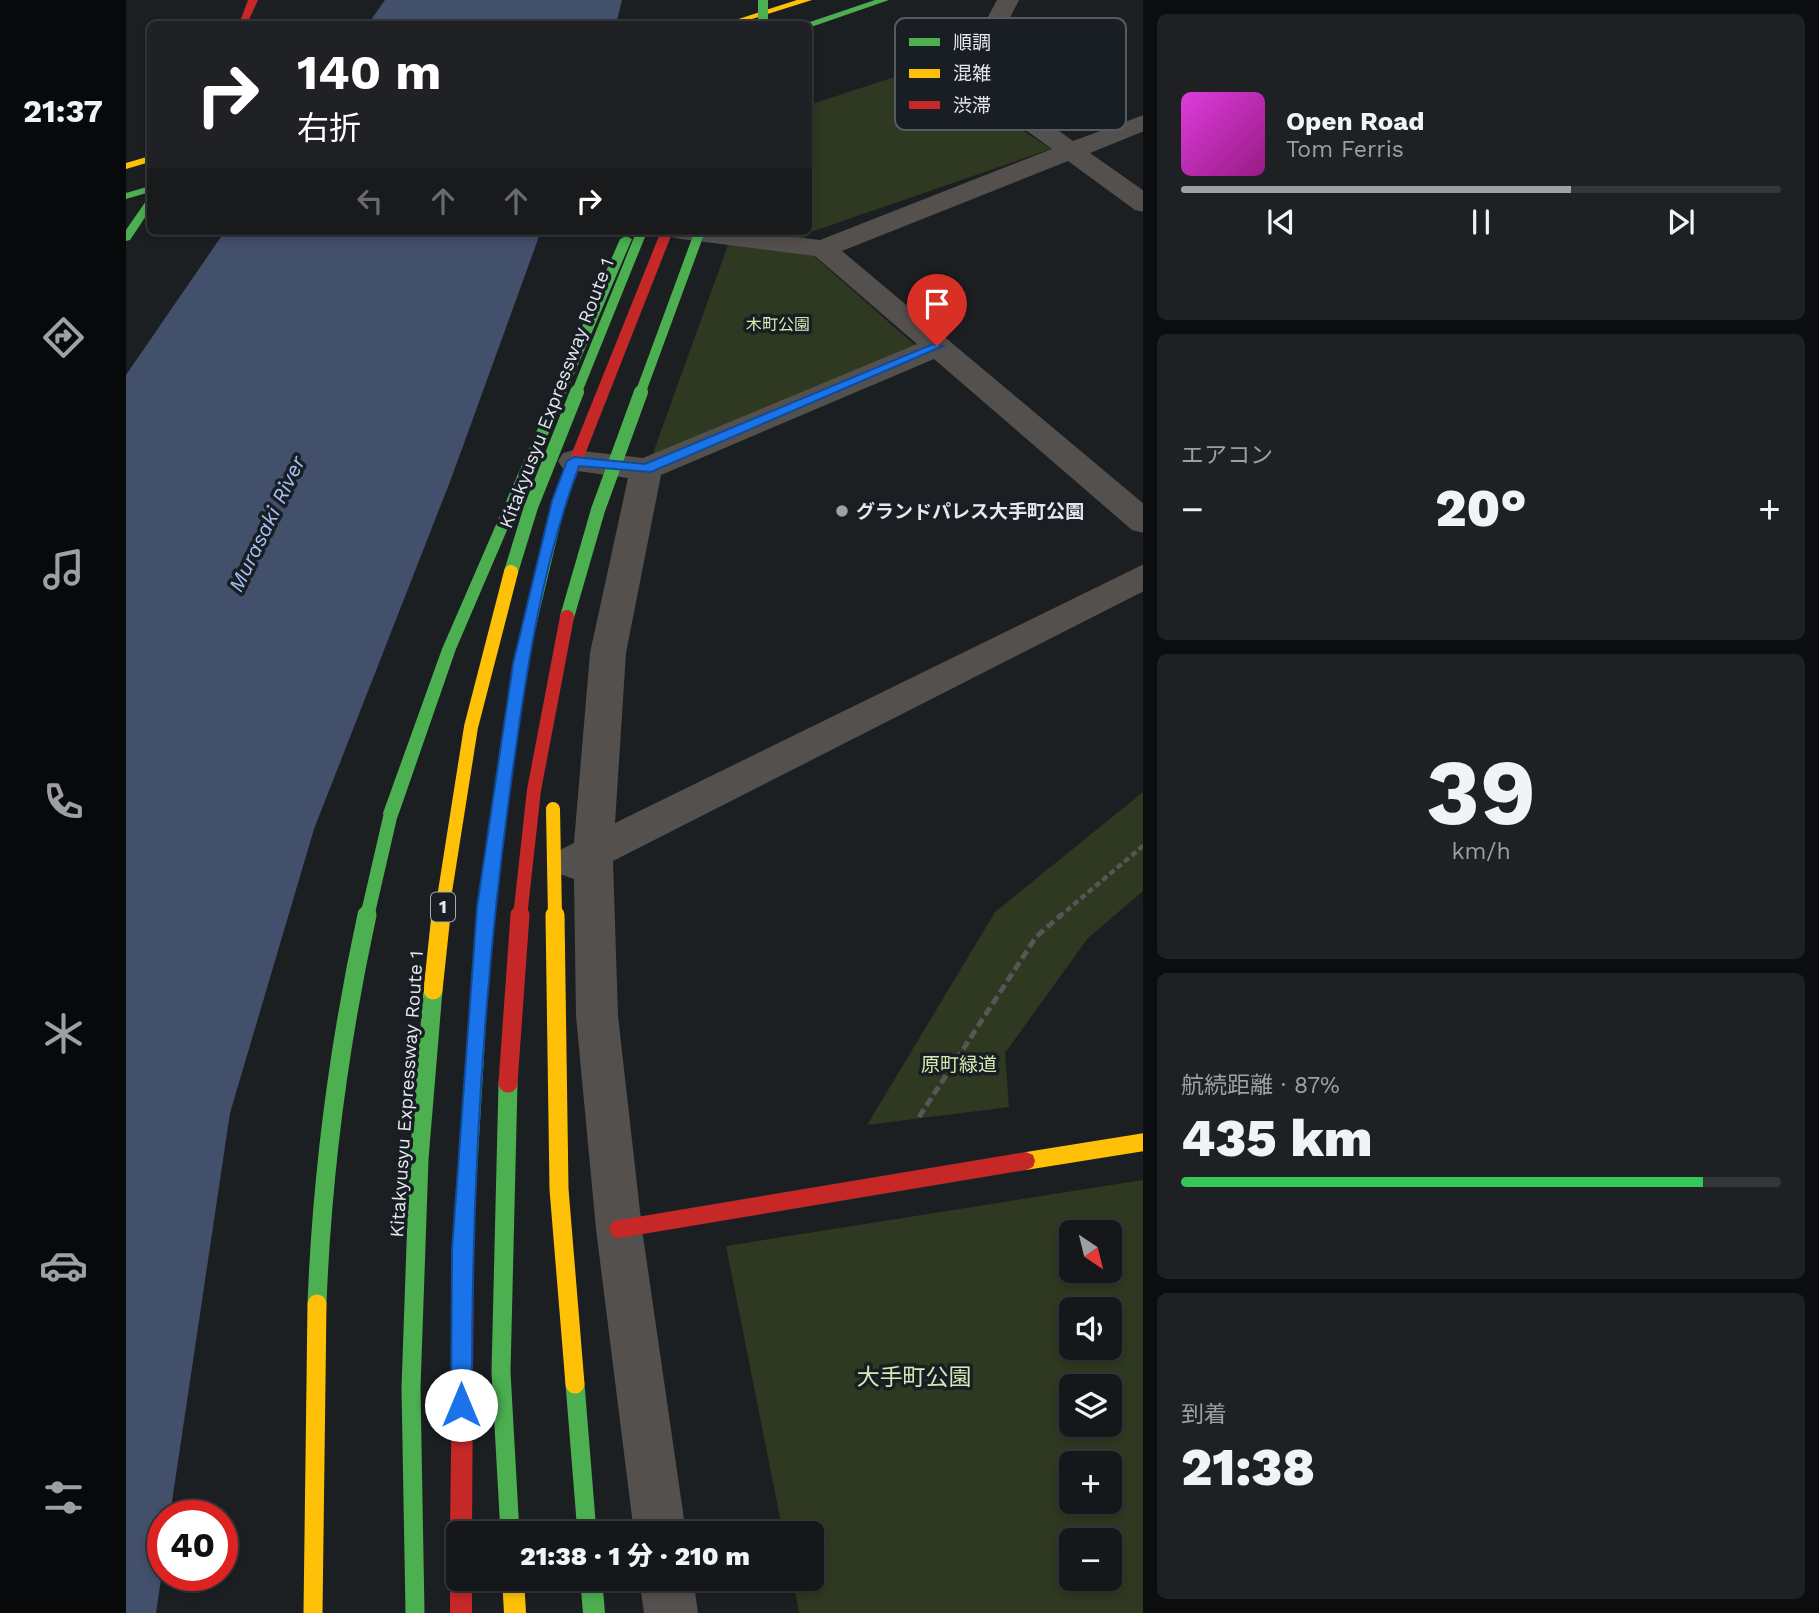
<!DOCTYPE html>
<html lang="ja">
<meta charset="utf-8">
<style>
body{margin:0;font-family:"Work Sans","Noto Sans JP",sans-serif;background:#1e2023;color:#f1f3f6;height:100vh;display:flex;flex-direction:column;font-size:26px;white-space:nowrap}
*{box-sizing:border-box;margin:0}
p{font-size:23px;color:#9d9fa2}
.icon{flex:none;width:38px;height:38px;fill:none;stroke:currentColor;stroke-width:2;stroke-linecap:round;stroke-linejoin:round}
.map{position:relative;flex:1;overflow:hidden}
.details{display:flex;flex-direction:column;gap:14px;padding:14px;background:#0c0d0e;width:676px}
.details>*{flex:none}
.top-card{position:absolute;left:21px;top:21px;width:665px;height:214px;border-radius:10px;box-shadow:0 4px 10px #0003,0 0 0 2px #343639;background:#202124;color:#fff;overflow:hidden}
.needle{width:46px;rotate:145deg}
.controls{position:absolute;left:933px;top:1220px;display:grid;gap:14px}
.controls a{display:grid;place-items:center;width:63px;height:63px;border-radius:10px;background:#15171a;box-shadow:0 4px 10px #0003,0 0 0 2px #343639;font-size:35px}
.speed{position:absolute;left:21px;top:1500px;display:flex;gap:14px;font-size:35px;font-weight:700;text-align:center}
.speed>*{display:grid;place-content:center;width:91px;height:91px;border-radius:50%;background:#15171a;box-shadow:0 4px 10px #0003,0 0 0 2px #343639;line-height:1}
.speed .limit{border:10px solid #d22;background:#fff;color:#111}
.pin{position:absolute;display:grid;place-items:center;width:60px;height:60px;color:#fff;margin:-72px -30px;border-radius:50% 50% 50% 0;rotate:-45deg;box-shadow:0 0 7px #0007}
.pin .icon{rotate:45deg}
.me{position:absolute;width:77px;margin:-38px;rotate:0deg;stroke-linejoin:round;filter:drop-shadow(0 0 5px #0008)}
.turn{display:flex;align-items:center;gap:24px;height:147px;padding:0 35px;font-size:32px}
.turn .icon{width:91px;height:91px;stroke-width:2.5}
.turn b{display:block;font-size:49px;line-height:60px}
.lanes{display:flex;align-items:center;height:66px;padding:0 35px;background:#0003;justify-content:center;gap:35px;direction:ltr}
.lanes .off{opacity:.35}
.big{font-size:52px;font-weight:800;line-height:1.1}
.details .card{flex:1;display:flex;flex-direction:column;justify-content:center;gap:10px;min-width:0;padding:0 24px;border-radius:10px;background:#1e2023}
.details .dial{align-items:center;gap:0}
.dial b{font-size:91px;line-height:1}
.song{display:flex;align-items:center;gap:21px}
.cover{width:84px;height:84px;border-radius:10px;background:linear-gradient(135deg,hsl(300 70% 55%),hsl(310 70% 35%))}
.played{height:7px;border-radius:4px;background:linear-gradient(90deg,#9ea2a6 65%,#343639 65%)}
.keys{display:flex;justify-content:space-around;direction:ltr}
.heat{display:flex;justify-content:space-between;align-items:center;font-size:38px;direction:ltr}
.charge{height:10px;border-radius:5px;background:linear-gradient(90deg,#34c759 87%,#343639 0)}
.trip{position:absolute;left:320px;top:1521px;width:378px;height:70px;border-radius:10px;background:#15171a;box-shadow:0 4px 10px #0003,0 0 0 2px #343639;font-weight:800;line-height:70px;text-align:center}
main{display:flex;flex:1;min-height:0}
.tab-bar{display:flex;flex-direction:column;width:126px;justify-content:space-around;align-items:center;background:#08090a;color:#9d9fa2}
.tab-bar .icon{width:49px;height:49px}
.tab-bar .active{color:#9ea2a6}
.tab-bar b{font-size:32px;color:#f1f3f6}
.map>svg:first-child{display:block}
.green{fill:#2f3820;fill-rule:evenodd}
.water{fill:#43506b}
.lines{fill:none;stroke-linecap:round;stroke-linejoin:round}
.path-far1{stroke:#575555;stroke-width:4.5;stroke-dasharray:6 3.5;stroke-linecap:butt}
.path{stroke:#575555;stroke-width:5;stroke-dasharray:9 4.5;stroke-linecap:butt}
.street{fill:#54504d;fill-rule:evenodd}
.fast{fill:#4caf50;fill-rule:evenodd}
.slow{fill:#ffc107;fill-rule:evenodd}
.jam{fill:#c62828;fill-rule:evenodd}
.fast-bridge-far2{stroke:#4caf50;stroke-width:10}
.fast-bridge-far1{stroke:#4caf50;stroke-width:14}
.fast-bridge{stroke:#4caf50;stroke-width:19}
.slow-bridge-far1{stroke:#ffc107;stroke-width:14}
.slow-bridge{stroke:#ffc107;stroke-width:19}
.jam-bridge-far1{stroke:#c62828;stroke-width:14}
.jam-bridge{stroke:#c62828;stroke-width:19}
.route{fill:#1a73e8;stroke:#114b97;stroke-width:2}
.poi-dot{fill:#9ea2a6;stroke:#191e25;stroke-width:2.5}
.labels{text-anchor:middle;stroke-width:7;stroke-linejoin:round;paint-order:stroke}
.far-park-label{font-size:16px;fill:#d4eab0;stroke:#191e25}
.shield{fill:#191e25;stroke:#a7abb1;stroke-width:2}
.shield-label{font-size:18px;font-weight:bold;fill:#e4e8ed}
.street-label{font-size:19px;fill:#e4e8ed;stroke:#191e25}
.poi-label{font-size:19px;font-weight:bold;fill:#e4e8ed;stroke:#191e25;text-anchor:start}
.park-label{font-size:19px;fill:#d4eab0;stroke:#191e25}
.water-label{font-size:21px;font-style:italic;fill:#a5c0f5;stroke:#191e25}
.near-park-label{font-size:23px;fill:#d4eab0;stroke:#191e25}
.key{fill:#191e25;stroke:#565b61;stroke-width:2}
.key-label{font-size:19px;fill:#e4e8ed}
</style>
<main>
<nav class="tab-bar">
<b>21:37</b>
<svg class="icon active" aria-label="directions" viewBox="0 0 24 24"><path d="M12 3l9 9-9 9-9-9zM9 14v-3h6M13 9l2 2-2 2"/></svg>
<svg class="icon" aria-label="music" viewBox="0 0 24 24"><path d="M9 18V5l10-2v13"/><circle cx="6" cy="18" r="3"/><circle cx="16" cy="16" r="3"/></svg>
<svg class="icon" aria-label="phone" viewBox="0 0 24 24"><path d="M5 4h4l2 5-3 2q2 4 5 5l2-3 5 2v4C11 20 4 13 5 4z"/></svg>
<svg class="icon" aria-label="climate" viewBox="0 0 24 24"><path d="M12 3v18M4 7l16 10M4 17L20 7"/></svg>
<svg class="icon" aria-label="car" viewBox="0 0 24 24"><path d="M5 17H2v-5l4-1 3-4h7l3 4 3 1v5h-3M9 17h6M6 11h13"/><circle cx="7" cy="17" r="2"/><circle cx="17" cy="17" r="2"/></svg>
<svg class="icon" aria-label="filters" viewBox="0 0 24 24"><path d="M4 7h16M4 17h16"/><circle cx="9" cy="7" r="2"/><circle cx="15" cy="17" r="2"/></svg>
</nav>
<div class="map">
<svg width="1018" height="1613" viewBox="0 0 1018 1613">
<rect width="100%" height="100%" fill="#1c1f22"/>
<g class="green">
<path d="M 799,67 L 925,149 L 679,234 L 681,250 L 792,348 L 526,456 L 607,231 L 682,231 L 683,105 Z"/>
<path d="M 1017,792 L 1017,891 L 962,938 L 879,1053 L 883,1107 L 741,1125 L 869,912 Z"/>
<path d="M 1017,1180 L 1017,1613 L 673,1613 L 667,1579 L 686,1578 L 686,1533 L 657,1533 L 600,1246 ZM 945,1232 L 984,1232 L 984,1270 L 945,1270 ZM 945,1309 L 984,1309 L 984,1348 L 945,1348 ZM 945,1386 L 984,1386 L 984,1424 L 945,1424 ZM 945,1463 L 984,1463 L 984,1502 L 945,1502 ZM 945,1540 L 984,1540 L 984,1578 L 945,1578 Z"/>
</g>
<g class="water">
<path d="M 259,0 L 496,0 L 490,24 L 242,24 Z"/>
<path d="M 99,231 L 415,231 L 325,479 L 188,829 L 104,1113 L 44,1515 L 37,1516 L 37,1565 L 30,1613 L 0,1613 L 0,375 Z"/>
</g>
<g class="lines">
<path class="path-far1" d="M 933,917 L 1018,845"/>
<path class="path" d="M 793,1117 L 910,937 L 935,915"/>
<g class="street">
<path d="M 871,0 L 893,0 L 858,69 L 872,87 L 947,141 L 1018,115 L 1018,131 L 964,153 L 1018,191 L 1018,212 L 1009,210 L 942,161 L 716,251 L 1018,504 L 1018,533 L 1006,530 L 808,359 L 535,475 L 500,653 L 489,823 L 1018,564 L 1018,591 L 487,861 L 492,1016 L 516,1229 L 560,1533 L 508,1533 L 470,1229 L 450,1016 L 448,879 L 434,874 L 428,862 L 434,850 L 448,843 L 464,653 L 502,478 L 437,469 L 432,461 L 437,453 L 448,450 L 517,458 L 791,344 L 689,256 L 555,239 L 545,237 L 541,231 L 620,231 L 694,240 L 926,149 L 854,97 L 834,69 Z"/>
<path d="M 513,1578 L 567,1578 L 572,1613 L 518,1613 Z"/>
</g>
<g class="fast">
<path d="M 749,0 L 763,0 L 685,27 L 678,24 Z"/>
<path d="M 24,186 L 24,192 L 0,199 L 0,193 Z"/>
<path d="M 24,200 L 24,210 L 4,240 L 0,241 L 0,230 L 20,201 Z"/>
<path d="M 500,236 L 506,239 L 330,649 L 273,813 L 271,818 L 259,818 L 257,813 L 316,649 L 494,239 Z"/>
<path d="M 432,500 L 439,505 L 401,664 L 367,907 L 348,1221 L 345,1228 L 338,1230 L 331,1228 L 328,1221 L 351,907 L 387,664 L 425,505 Z"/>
<path d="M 454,1578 L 476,1578 L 479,1613 L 457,1613 Z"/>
</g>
<g class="slow">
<path d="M 671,0 L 686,0 L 610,24 L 597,24 Z"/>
<path d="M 24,156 L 24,162 L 0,169 L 0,163 Z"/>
<path d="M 1018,1133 L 1018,1151 L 900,1170 L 893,1167 L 891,1161 L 893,1155 L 900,1152 Z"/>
<path d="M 376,1578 L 398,1578 L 400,1613 L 378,1613 Z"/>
</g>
<g class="jam">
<path d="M 122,0 L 132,0 L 121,24 L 113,24 Z"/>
<path d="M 535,231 L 547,231 L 439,505 L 432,510 L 427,508 L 425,505 Z"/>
<path d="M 900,1152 L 907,1155 L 909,1161 L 907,1167 L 900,1170 L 493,1238 L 486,1236 L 483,1229 L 486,1222 L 493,1220 Z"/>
<path d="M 338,1212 L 345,1214 L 348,1221 L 346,1533 L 332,1533 L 332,1543 L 327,1541 L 324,1533 L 328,1221 L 331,1214 Z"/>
<path d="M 332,1568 L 332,1578 L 346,1578 L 346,1613 L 324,1613 L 324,1578 L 327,1570 Z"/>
</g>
<g class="fast-bridge-far2">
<path d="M 637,0 L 637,24"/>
<path d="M 450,394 L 516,231"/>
<path d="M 514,394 L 574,231"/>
</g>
<g class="fast-bridge-far1">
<path d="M 385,572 L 405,507 L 451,392"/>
<path d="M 441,617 L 472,510 L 515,392"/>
<path d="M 241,917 L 265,813"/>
</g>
<g class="fast-bridge">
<path d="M 382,1083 L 375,1372 L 384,1533"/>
<path d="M 191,1304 C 196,1173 213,1044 241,915"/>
<path d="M 449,1384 L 461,1533"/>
<path d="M 289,1613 L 285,1388 L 293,1159 L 307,990"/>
</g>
<g class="slow-bridge-far1">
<path d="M 427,809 L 429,917"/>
<path d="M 315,917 L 345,727 L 385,572"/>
</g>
<g class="slow-bridge">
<path d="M 429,915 L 433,1189 L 449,1384"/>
<path d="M 307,990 L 315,915"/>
<path d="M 187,1613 L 191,1304"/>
</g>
<path class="jam-bridge-far1" d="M 394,917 L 408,790 L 441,617"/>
<path class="jam-bridge" d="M 382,1083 L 394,915"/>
</g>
<path class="route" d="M 807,344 L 817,346 L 525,472 L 453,466 C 416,565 400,672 386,776 C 357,984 345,1195 346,1405 L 343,1412 L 335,1415 L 328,1412 L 325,1405 L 326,1250 L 351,907 L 387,664 L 426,501 L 441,461 L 448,457 L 519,464 Z"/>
<circle class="poi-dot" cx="716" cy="511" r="7"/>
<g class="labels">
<g class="far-park-label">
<text x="652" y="330">木町公園</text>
</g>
<rect class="shield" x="305" y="892.5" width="24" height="29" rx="5"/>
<g class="shield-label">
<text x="317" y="913">1</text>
</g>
<g class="street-label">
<text transform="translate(430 393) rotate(-69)" y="7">Kitakyusyu Expressway Route 1</text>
<text transform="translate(280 1094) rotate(-86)" y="7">Kitakyusyu Expressway Route 1</text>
</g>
<g class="poi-label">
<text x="730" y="518">グランドパレス大手町公園</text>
</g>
<g class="park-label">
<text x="833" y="1071">原町緑道</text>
</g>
<g class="water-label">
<text transform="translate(141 524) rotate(-64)" y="7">Murasaki River</text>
</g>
<g class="near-park-label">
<text x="788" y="1385">大手町公園</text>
</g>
</g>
<rect x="769" y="18" width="231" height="112" rx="10" class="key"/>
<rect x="783" y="38" width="31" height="8" fill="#4caf50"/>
<rect x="783" y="69" width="31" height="9" fill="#ffc107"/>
<rect x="783" y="101" width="31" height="8" fill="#c62828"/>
<g class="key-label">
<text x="827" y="49">順調</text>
<text x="827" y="80">混雑</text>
<text x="827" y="112">渋滞</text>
</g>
</svg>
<div class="controls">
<a><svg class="needle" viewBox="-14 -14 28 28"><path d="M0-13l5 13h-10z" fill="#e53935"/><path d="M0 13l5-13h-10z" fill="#9d9fa2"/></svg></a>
<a><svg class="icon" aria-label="sound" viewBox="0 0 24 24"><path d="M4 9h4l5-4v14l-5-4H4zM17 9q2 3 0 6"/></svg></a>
<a><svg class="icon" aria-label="layers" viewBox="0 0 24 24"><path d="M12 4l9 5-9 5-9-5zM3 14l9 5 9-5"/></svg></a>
<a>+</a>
<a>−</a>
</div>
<div class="speed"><div class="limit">40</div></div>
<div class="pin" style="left:811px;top:346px;background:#d93025"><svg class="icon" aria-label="arrive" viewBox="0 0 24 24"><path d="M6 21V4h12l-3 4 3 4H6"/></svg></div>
<svg class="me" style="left:335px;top:1405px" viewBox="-20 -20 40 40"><circle r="19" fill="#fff"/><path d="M0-13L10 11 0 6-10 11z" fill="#1a73e8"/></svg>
<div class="trip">21:38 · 1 分 · 210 m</div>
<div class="top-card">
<div class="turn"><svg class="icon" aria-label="right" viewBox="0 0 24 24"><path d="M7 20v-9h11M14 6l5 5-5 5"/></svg><div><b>140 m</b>右折</div></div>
<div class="lanes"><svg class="icon off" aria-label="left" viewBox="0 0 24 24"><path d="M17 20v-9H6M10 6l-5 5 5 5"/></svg><svg class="icon off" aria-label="ahead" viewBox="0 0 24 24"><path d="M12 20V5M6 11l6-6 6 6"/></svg><svg class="icon off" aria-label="ahead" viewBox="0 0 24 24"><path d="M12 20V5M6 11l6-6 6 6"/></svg><svg class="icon" aria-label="right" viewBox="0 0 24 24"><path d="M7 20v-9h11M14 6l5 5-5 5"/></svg></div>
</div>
</div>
<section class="details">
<div class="card">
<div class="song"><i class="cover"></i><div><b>Open Road</b><p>Tom Ferris</p></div></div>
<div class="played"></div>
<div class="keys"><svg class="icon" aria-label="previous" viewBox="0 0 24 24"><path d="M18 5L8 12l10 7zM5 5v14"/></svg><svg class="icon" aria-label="pause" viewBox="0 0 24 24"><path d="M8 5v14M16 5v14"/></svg><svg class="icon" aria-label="next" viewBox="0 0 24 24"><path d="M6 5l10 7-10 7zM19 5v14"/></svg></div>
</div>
<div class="card"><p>エアコン</p>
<div class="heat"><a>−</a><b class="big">20°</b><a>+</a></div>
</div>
<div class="card dial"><b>39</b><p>km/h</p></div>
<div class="card"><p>航続距離 · 87%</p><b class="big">435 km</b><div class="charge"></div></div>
<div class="card"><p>到着</p><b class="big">21:38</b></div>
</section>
</main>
